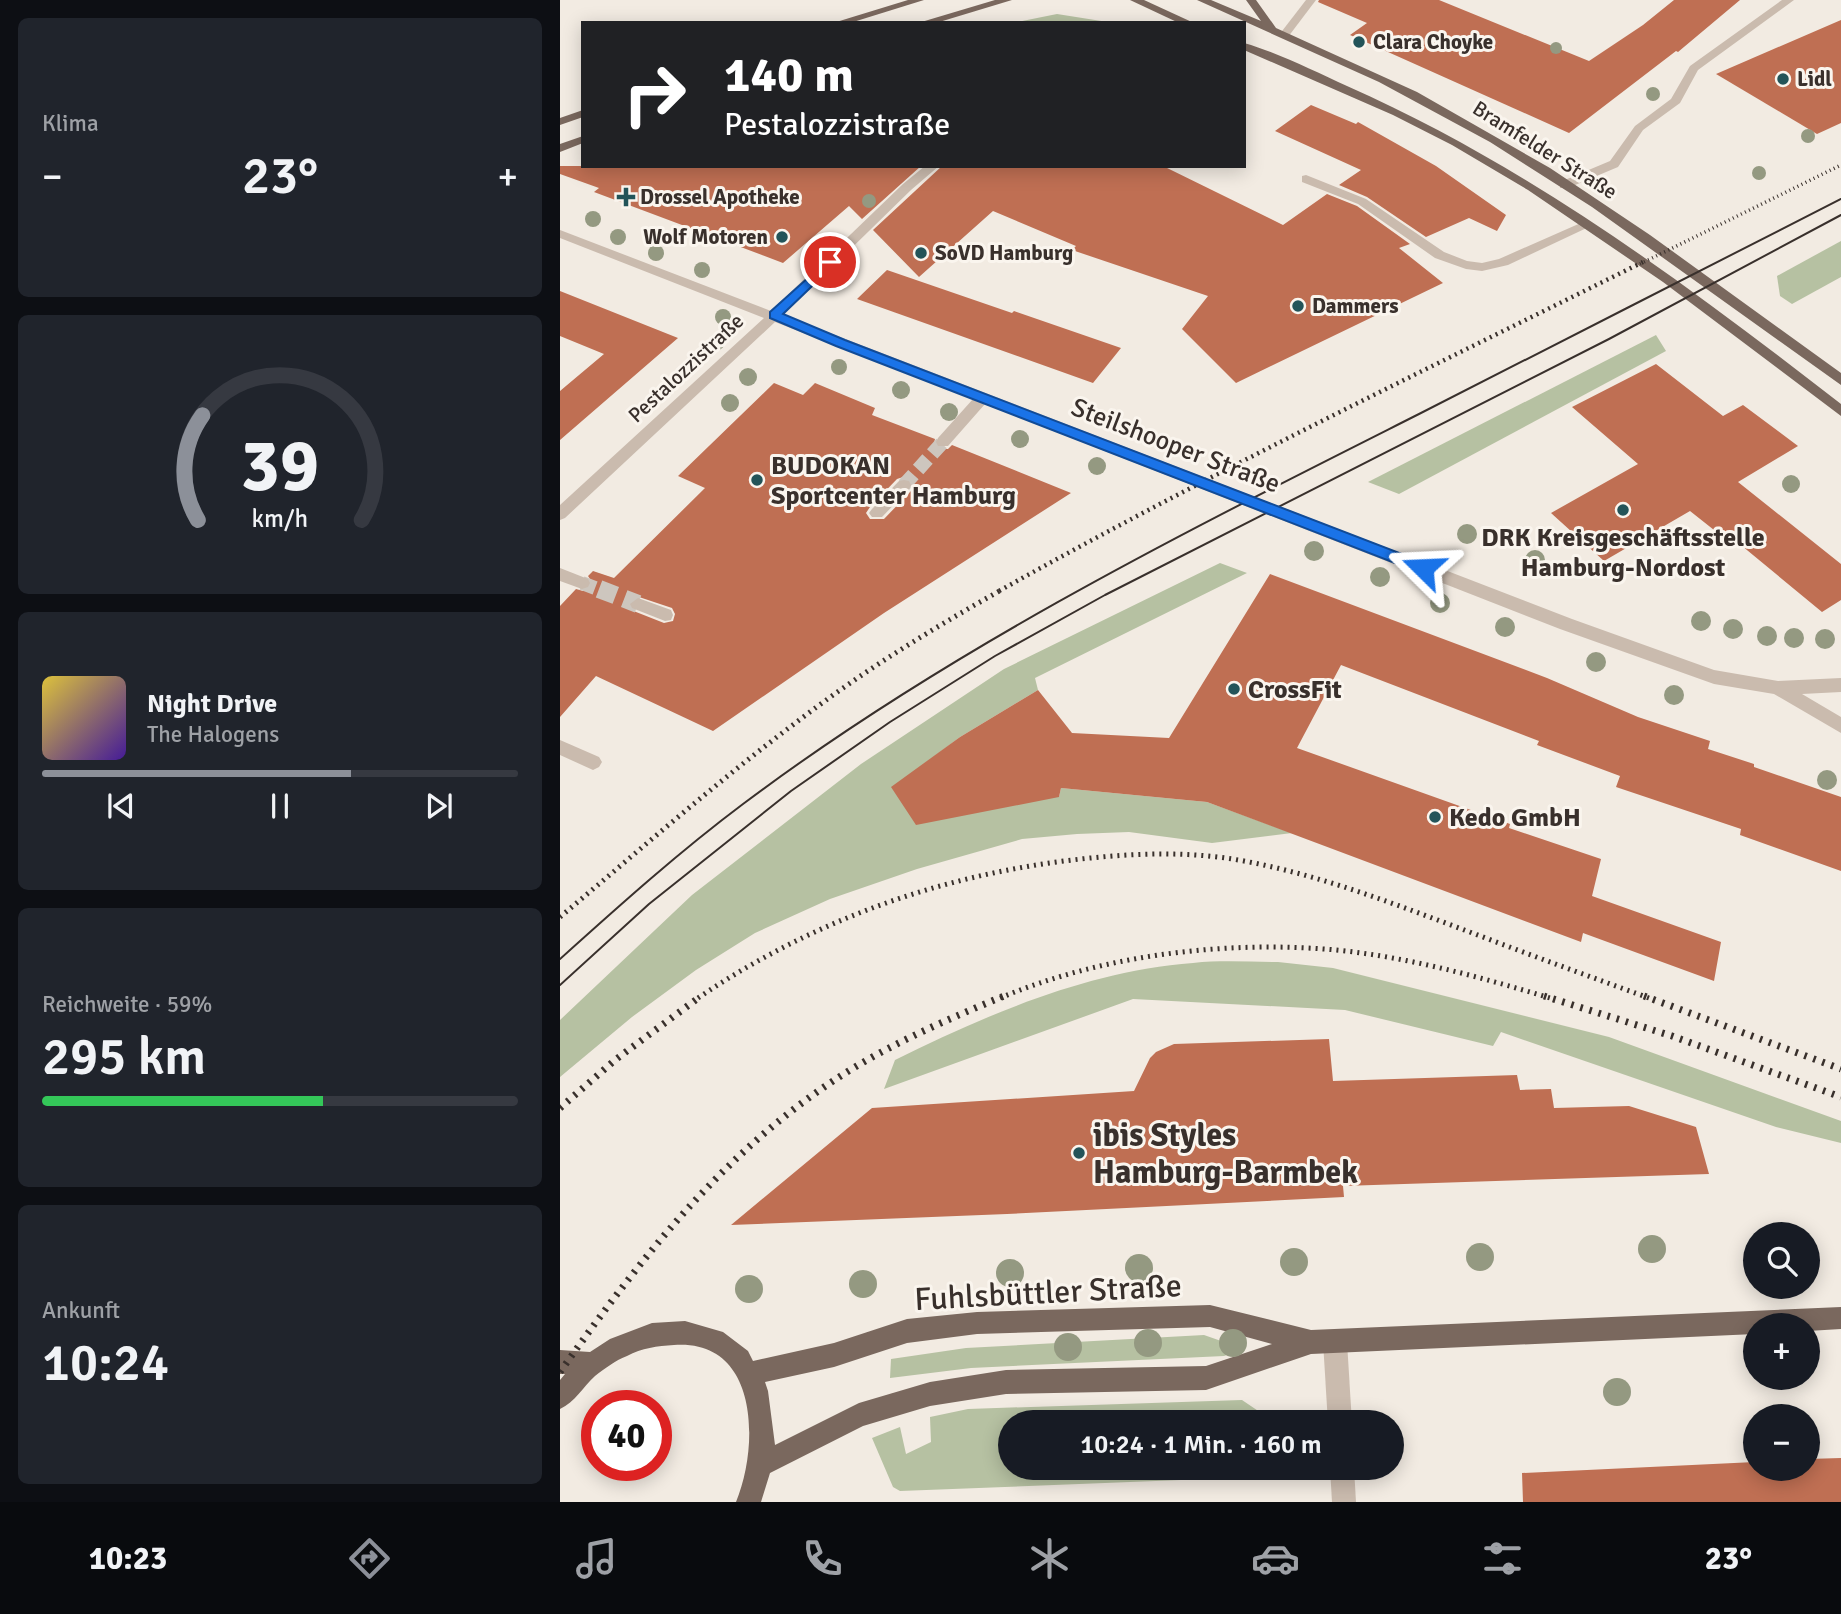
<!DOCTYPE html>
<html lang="de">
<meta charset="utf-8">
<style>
body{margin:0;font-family:Signika,sans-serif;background:#20242c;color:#f1f3f6;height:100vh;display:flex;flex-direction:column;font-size:26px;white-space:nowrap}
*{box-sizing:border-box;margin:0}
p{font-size:23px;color:#9ea1a6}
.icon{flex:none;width:38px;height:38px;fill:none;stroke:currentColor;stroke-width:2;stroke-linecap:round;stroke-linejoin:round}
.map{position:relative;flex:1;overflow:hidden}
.sheet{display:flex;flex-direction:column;gap:18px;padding:18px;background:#0d0f14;width:560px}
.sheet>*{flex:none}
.guide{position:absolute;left:21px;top:21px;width:665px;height:147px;border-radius:0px;box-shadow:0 4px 18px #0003;background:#202124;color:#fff;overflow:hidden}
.controls{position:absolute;left:1183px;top:1222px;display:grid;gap:14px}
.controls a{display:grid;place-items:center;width:77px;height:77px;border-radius:50%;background:#171b24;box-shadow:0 4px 18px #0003;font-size:35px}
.speed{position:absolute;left:21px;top:1390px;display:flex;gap:14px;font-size:35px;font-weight:700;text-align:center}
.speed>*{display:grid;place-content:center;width:91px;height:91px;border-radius:50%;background:#171b24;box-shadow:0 4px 18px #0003;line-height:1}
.speed .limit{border:10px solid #d22;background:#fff;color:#111}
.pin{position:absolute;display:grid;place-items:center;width:60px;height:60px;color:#fff;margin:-30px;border:4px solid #fff;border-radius:50%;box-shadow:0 2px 7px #0007}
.me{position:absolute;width:77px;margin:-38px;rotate:291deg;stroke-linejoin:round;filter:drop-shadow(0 0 5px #0008)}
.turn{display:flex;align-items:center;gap:24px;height:147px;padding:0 28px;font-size:32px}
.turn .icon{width:91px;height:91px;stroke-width:2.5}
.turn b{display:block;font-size:49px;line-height:60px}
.big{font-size:52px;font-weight:600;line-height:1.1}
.sheet .tile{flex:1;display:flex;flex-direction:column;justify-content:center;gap:10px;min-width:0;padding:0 24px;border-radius:10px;background:#20242c}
.sheet .dial{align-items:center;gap:0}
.dial svg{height:182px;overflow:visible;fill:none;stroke:#363941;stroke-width:7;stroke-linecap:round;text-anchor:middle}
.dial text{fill:#f1f3f6;stroke:none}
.song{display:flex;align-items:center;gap:21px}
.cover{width:84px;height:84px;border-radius:10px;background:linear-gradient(135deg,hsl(50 70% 55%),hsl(260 70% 35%))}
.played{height:7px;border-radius:4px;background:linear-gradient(90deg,#8c9099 65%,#363941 65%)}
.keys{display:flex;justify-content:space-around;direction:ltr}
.heat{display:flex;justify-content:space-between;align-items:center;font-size:38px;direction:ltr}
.charge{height:10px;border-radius:5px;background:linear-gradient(90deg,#34c759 59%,#363941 0)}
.trip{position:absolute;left:438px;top:1410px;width:406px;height:70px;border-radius:35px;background:#171b24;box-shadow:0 4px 18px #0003;font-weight:600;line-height:70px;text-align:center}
.menu{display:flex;height:112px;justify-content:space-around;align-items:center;background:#090b0e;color:#9ea1a6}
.menu .icon{width:49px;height:49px}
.menu .on{color:#8c9099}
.menu b{font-size:32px;color:#f1f3f6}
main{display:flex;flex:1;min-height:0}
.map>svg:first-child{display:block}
.green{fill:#b6c1a2}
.building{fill:#bf6f53;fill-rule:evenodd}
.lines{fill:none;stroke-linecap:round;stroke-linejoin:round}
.minor-tunnel-far1{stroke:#cdc6be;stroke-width:14;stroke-dasharray:14 7;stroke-linecap:butt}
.minor-tunnel{stroke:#cdc6be;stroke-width:18;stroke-dasharray:18 9;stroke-linecap:butt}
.minor{fill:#cabbae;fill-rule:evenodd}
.major{fill:#7a685e;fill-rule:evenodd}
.tram{stroke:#39302c;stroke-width:2}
.rail-far3{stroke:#39302c;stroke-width:3.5;stroke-dasharray:1 3.5;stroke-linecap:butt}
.rail-far2{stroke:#39302c;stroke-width:4.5;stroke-dasharray:2 4.5;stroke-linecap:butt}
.rail-far1{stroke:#39302c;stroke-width:5;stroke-dasharray:2 5;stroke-linecap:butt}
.rail{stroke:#39302c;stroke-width:7;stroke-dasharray:2.5 7;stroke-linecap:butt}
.tree{fill:#949981}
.route{fill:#1a73e8;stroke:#114b97;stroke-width:2}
.poi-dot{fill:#235459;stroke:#faf5ee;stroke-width:2.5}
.labels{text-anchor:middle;stroke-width:6;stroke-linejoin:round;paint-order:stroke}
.far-poi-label{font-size:21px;font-weight:bold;fill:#39302c;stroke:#faf5ee;text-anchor:start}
.far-street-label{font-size:21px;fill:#39302c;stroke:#faf5ee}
.street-label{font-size:26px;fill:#39302c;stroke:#faf5ee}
.poi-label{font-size:26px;font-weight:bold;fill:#39302c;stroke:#faf5ee;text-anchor:start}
.near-poi-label{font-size:32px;font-weight:bold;fill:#39302c;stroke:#faf5ee;text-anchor:start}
.near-street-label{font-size:32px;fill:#39302c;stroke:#faf5ee}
</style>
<main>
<section class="sheet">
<div class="tile"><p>Klima</p>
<div class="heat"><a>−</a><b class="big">23°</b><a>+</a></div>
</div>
<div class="tile dial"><svg viewBox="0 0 100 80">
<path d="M14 69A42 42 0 1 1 86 69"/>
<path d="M14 69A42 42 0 0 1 16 23" stroke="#8c9099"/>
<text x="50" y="56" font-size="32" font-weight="700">39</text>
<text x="50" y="72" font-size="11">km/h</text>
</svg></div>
<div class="tile">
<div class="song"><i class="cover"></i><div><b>Night Drive</b><p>The Halogens</p></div></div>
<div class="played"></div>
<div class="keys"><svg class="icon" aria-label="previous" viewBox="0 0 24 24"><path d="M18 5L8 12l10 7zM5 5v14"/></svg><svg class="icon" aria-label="pause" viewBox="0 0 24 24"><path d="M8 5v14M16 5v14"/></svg><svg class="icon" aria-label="next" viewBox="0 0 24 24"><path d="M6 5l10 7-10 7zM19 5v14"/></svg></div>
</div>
<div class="tile"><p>Reichweite · 59%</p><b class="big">295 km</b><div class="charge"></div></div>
<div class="tile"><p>Ankunft</p><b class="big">10:24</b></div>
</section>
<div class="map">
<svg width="1281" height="1502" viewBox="0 0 1281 1502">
<rect width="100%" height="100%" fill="#f2ebe2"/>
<g class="green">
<path d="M 497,14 L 554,23 L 452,23 Z"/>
<path d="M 1281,241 L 1281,277 L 1232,304 L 1220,296 L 1217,276 Z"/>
<path d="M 1096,335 L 1106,351 L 839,494 L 808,482 Z"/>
<path d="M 660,563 L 687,573 L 475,678 L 478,690 L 400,737 L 332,788 L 499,797 L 501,788 L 647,802 L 732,833 L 652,843 L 569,832 L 517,834 L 462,839 L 357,869 L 270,899 L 195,933 L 136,970 L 72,1017 L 0,1077 L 0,1020 L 132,895 L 301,764 L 444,669 Z"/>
<path d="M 718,962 L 773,968 L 1049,1037 L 1281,1121 L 1281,1143 L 1216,1127 L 941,1032 L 933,1046 L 785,1010 L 573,999 L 324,1089 L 335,1060 C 428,1014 528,971 633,963 C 661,960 690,962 718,962 Z"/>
<path d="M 644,1335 L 684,1349 L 664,1356 L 411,1368 L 330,1378 L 331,1359 L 406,1348 Z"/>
<path d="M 682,1400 L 716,1423 L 450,1423 L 450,1468 L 652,1468 L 621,1480 L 340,1491 L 333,1487 L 312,1438 L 340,1427 L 346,1454 L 371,1442 L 370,1417 L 408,1409 Z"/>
</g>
<g class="building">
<path d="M 759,0 L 879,0 L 1029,61 L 1083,25 L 1114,0 L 1180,0 L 1118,52 L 1116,51 L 1009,133 L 790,35 L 807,23 L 758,2 Z"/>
<path d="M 1281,20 L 1281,123 L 1257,134 L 1156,74 Z"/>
<path d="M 751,105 L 796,124 L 798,122 L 876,166 L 946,215 L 937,231 L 909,218 L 866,237 L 807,197 L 779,185 L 801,170 L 715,131 Z"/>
<path d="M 0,166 L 361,166 L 302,219 L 289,206 L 223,263 L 34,192 L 39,188 L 0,174 Z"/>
<path d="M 382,166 L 603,166 L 723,225 L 767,194 L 797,206 L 850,244 L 839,248 L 883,283 L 676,383 L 622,329 L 648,296 L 512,250 L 516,246 L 433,211 L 359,277 L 313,230 Z"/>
<path d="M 327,270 L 452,313 L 454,311 L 561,348 L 533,383 L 297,299 Z"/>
<path d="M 0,291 L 118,338 L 0,440 L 0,391 L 44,354 L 0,336 Z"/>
<path d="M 1096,364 L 1163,416 L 1183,405 L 1238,446 L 1178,482 L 1281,564 L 1281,600 L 1262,612 L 1159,527 L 1154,530 L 1130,511 L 1044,561 L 991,513 L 1078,464 L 1012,407 Z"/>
<path d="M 214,383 L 243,395 L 255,383 L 315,408 L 312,415 L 375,439 L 374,443 L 378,449 L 388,449 L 392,445 L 511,493 L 324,613 L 153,731 L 36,676 L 0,717 L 0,606 L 16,589 L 23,591 L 30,588 L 32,582 L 28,576 L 33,571 L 54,578 L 145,488 L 118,476 ZM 343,477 L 351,480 L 353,486 L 351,491 L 324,519 L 310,519 L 306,513 L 310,507 L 337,479 ZM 76,596 L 112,608 L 115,614 L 113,621 L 104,623 L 71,610 L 67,603 Z"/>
<path d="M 710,574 L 987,678 L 1078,717 L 1150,741 L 1148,749 L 1194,764 L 1194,767 L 1281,797 L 1281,871 L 1180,835 L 1181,829 L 1056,787 L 1060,776 L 977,745 L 979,741 L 781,665 L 737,748 L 950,824 L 949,828 L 1041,859 L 1032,896 L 1161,942 L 1154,981 L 1023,933 L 1021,942 L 647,802 L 501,788 L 499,797 L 356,825 L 331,787 L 400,737 L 478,690 L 512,733 L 609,738 Z"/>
<path d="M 769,1039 L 773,1081 L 957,1075 L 960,1090 L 991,1089 L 994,1108 L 1069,1106 L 1136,1127 L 1149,1174 L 783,1186 L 784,1197 L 447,1214 L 171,1225 L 312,1108 L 574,1091 L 590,1058 L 596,1052 L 614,1044 Z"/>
<path d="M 1281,1458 L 1281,1502 L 963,1502 L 962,1473 L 1195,1462 L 1195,1468 L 1248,1468 L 1248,1459 Z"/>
</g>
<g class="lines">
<g class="minor-tunnel-far1">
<path d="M 344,485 L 383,442"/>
<path d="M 22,583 L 43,591"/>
</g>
<path class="minor-tunnel" d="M 39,589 L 78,604"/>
<g class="minor">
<path d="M 746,0 L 756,0 L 728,37 L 720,37 L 719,35 Z"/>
<path d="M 1222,0 L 1234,0 L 1138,70 L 1120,103 L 1083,130 L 1058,167 L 1008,188 L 1000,188 L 1000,182 L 1050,161 L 1075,126 L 1111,99 L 1130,66 Z"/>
<path d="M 365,166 L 379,166 L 351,190 L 223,315 L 1012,619 L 1154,670 L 1218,681 L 1281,678 L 1281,692 L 1242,694 L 1281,717 L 1281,733 L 1214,694 L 1154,684 L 1000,629 L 425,404 L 388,446 L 378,446 L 376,442 L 378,438 L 413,399 L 215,322 L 5,518 L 0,520 L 0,505 L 204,318 L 0,238 L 0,230 L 211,311 L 343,184 Z"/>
<path d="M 746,175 L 806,199 L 884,252 L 907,261 L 922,263 L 939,259 L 1023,222 L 1027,221 L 1033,225 L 948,265 L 922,271 L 906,269 L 875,258 L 798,204 L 742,182 L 742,176 Z"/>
<path d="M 344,480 L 349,481 L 351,485 L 349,489 L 322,517 L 312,517 L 309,513 L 312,509 L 339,481 Z"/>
<path d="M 0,568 L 28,579 L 30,583 L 28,587 L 22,589 L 0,581 Z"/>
<path d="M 78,598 L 111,610 L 113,615 L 111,620 L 105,621 L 72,608 L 70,604 Z"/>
<path d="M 0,740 L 39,757 L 42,762 L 39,767 L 33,770 L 0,755 Z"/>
<path d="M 775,1330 L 783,1334 L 787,1342 L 792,1423 L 768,1423 L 763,1342 L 767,1334 Z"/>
<path d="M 770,1468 L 794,1468 L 796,1502 L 772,1502 Z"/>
</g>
<g class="major">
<path d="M 348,0 L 364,0 L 290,23 L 273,23 Z"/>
<path d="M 435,0 L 452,0 L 376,23 L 358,23 Z"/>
<path d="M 570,0 L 584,0 L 634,23 L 619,23 Z"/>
<path d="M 637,0 L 651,0 L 701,21 L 686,0 L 696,0 L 716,28 L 857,92 L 990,168 L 1090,235 L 1281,373 L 1281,385 L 1032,207 L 930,142 L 819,82 Z"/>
<path d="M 684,43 C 719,53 754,71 787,86 C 968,166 1125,283 1281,404 L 1281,416 L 1103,282 L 968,190 L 892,145 L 833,115 L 684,50 Z"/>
<path d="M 23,110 L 23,117 L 0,125 L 0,118 Z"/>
<path d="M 23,136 L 23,143 L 0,152 L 0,144 Z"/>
<path d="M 650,1305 L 751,1330 L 1281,1307 L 1281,1329 L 1248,1331 L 1248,1325 L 1195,1325 L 1195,1334 L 751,1354 L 646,1390 L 446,1394 L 370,1406 L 303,1426 L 210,1473 L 201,1502 L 176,1502 C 199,1447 200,1339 114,1345 C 97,1346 82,1348 67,1356 C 56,1360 44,1369 35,1376 C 23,1387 15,1402 0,1409 L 0,1380 L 5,1374 L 0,1374 L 0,1350 L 30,1352 L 50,1339 L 92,1323 L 125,1321 L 163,1332 L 188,1351 L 193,1361 L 274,1343 L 347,1319 L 417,1312 ZM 650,1327 L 712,1344 L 646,1366 L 446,1370 L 370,1382 L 299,1403 L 215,1445 L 208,1391 L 205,1382 L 274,1367 L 347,1343 L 417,1334 Z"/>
</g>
<g class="tram">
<path d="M 0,959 C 60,905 119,852 183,804 C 392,647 627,531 859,414 C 1000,343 1140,270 1281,199"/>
<path d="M 0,985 L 89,904 L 231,791 L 330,722 L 435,656 L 545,595 L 1049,339 L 1281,215"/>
</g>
<path class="rail-far3" d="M 1080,264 L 1281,165"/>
<path class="rail-far2" d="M 439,591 C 650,473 867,369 1083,262"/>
<g class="rail-far1">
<path d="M 0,917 C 81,849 161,778 246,715 C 308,668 375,627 443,589"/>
<path d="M 138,998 C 253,920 383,874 521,859 C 576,853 630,851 684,861 C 764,876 840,906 915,934 C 973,956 1031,977 1089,998"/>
<path d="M 440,998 C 542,955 666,940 776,950 C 848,957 920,977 990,998"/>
</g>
<g class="rail">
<path d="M 984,996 L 1112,1036 L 1281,1097"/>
<path d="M 1084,996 L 1281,1069"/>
<path d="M 0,1108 L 55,1060 L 141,996"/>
<path d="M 0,1372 C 83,1255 170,1143 295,1067 C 342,1039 393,1017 444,996"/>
</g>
</g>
<g class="tree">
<circle cx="996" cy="48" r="6"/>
<circle cx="1093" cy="94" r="7"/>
<circle cx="1248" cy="136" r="7"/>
<circle cx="1199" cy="173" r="7"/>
<circle cx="309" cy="201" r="7"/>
<circle cx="33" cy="219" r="8"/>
<circle cx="58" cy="237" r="8"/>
<circle cx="96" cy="253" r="8"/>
<circle cx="142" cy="270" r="8"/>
<circle cx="278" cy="276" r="8"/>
<circle cx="163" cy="317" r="8"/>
<circle cx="157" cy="342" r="8"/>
<circle cx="279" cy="367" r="8"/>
<circle cx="188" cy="377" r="9"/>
<circle cx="341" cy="390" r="9"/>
<circle cx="170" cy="403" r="9"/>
<circle cx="389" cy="412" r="9"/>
<circle cx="460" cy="439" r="9"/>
<circle cx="537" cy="466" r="9"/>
<circle cx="1231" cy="484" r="9"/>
<circle cx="907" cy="534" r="10"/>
<circle cx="754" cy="551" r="10"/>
<circle cx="975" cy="560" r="10"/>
<circle cx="820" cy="577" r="10"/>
<circle cx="880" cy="603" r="10"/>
<circle cx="1141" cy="621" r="10"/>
<circle cx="945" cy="627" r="10"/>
<circle cx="1173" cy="629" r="10"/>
<circle cx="1207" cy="636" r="10"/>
<circle cx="1234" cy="638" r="10"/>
<circle cx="1265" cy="639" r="10"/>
<circle cx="1036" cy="662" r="10"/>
<circle cx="1114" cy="695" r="10"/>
<circle cx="1267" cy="780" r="10"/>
<circle cx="1092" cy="1249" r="14"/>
<circle cx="920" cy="1257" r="14"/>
<circle cx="734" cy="1262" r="14"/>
<circle cx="579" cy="1268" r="14"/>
<circle cx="450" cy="1273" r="14"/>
<circle cx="303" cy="1284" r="14"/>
<circle cx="189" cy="1289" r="14"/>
<circle cx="588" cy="1343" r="14"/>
<circle cx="673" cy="1343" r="14"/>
<circle cx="508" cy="1347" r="14"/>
<circle cx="1057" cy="1392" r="14"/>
</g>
<path class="route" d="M 270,258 L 274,259 L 274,265 L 223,314 L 285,340 L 868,564 L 870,568 L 868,572 L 858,572 L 276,346 L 210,318 L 210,312 Z"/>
<g class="poi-dot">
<circle cx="799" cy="42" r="7"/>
<circle cx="1223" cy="79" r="7"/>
<path d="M62.5 186.5h7v7h7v7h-7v7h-7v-7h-7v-7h7z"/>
<circle cx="222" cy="237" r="7"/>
<circle cx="361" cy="253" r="7"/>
<circle cx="738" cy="306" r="7"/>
<circle cx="197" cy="480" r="7"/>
<circle cx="1063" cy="510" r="7"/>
<circle cx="674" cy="689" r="7"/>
<circle cx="875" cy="817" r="7"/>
<circle cx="519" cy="1153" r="7"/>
</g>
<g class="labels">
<g class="far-poi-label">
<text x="813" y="49">Clara Choyke</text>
<text x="1237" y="86">Lidl</text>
<text x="80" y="204">Drossel Apotheke</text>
<text x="208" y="244" text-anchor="end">Wolf Motoren</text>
<text x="375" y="260">SoVD Hamburg</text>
<text x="752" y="313">Dammers</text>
</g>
<g class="far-street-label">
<text transform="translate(985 150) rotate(32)" y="7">Bramfelder Straße</text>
<text transform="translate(126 368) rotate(-43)" y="7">Pestalozzistraße</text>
</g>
<g class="street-label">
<text transform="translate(616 445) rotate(21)" y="9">Steilshooper Straße</text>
</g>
<g class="poi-label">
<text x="211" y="474">BUDOKAN<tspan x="211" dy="30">Sportcenter Hamburg</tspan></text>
<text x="1063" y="546" text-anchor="middle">DRK Kreisgeschäftsstelle<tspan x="1063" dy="30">Hamburg-Nordost</tspan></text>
<text x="688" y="698">CrossFit</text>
<text x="889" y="826">Kedo GmbH</text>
</g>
<g class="near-poi-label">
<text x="533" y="1146">ibis Styles<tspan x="533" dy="37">Hamburg-Barmbek</tspan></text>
</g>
<g class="near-street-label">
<text transform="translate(488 1292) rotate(-3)" y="11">Fuhlsbüttler Straße</text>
</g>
</g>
</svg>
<div class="controls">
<a><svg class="icon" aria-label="search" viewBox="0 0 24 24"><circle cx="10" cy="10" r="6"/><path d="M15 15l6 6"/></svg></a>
<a>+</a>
<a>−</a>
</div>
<div class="speed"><div class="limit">40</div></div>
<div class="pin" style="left:270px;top:262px;background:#d93025"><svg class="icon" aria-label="arrive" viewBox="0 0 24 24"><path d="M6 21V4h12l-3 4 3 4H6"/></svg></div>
<svg class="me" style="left:863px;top:568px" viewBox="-20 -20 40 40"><path d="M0-17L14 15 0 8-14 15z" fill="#1a73e8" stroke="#fff" stroke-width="4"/></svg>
<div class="trip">10:24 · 1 Min. · 160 m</div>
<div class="guide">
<div class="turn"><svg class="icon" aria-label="right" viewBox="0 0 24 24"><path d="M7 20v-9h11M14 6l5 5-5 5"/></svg><div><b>140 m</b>Pestalozzistraße</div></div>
</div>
</div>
</main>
<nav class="menu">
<b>10:23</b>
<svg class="icon on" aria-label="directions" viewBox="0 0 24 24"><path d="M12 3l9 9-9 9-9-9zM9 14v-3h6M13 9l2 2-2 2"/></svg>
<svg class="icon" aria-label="music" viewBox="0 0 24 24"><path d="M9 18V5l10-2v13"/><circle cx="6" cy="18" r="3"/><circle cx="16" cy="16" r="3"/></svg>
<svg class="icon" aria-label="phone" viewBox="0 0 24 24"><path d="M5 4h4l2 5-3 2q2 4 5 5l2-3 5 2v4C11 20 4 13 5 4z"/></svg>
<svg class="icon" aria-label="climate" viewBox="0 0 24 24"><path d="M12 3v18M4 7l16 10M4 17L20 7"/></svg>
<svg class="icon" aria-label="car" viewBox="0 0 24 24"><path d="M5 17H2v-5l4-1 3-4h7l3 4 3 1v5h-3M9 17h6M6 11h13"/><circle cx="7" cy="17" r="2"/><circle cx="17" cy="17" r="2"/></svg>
<svg class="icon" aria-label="filters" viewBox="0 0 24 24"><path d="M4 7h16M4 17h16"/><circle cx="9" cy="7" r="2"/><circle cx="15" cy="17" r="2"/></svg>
<b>23°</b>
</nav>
